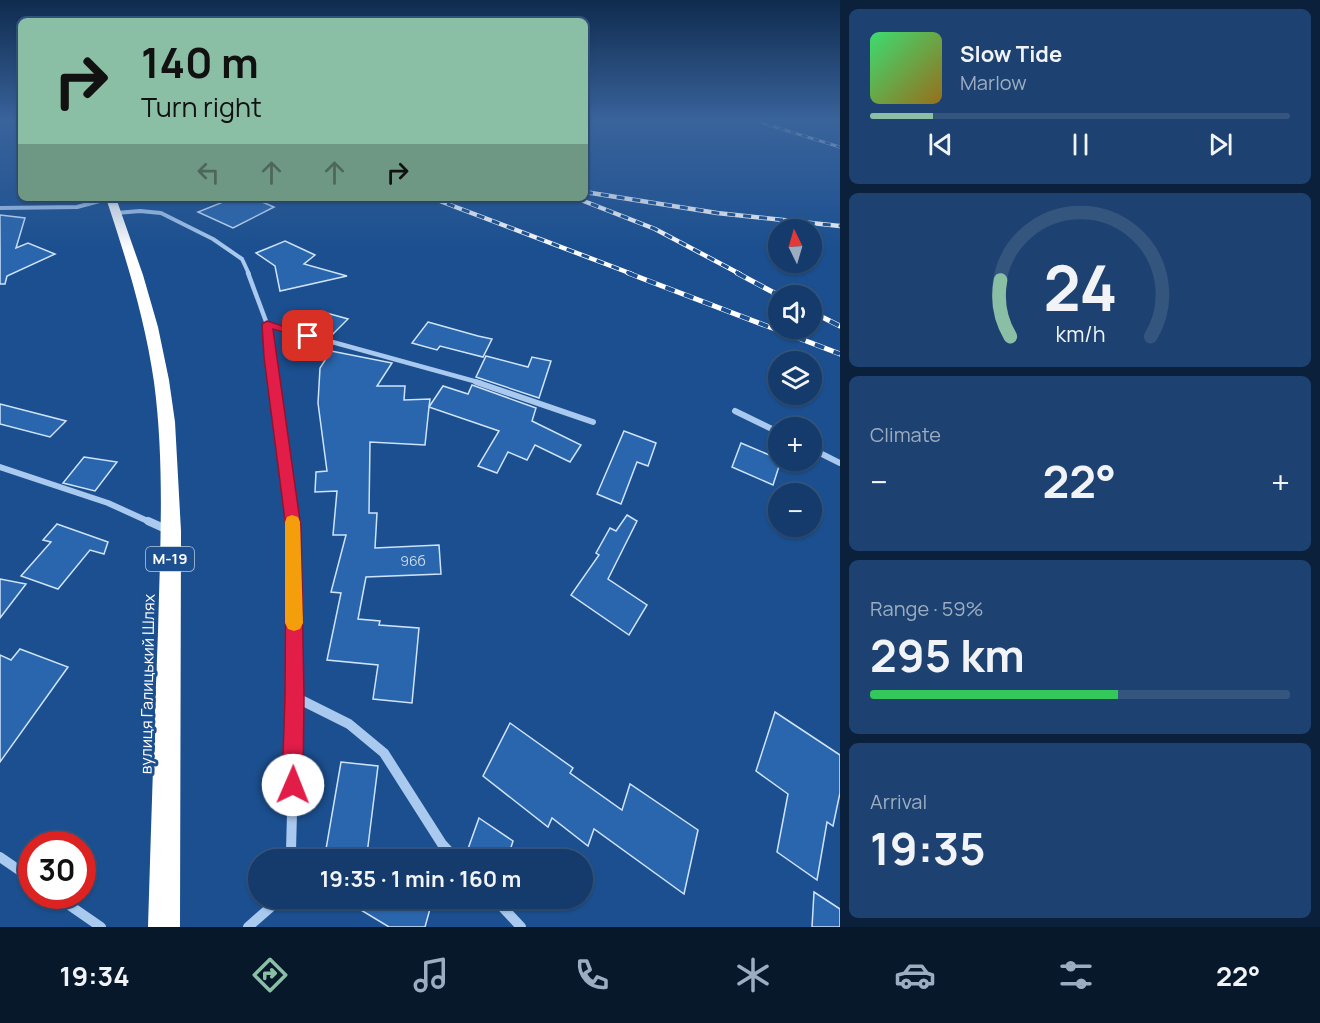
<!DOCTYPE html>
<meta charset="utf-8">
<style>
body{margin:0;font-family:Manrope,sans-serif;background:#1d4271;color:#f1f3f6;height:100vh;display:flex;flex-direction:column;font-size:22px;white-space:nowrap}
*{box-sizing:border-box;margin:0}
p{font-size:20px;color:#9dadc1}
.icon{flex:none;width:33px;height:33px;fill:none;stroke:currentColor;stroke-width:2;stroke-linecap:round;stroke-linejoin:round}
.map{position:relative;flex:1;overflow:hidden}
.side{display:flex;flex-direction:column;gap:9px;padding:9px;background:#0b203b;width:480px}
.side>*{flex:none}
.top-card{position:absolute;left:18px;top:18px;width:570px;height:183px;border-radius:9px;box-shadow:0 2px 4px #0004,0 0 0 2px #33557e;background:#8abfa5;color:#111;overflow:hidden}
.needle{width:39px;rotate:355deg}
.tools{position:absolute;left:768px;top:219px;display:grid;gap:12px}
.tools a{display:grid;place-items:center;width:54px;height:54px;border-radius:50%;background:#143b6b;box-shadow:0 2px 4px #0004,0 0 0 2px #33557e;font-size:30px}
.speed{position:absolute;left:18px;top:831px;display:flex;gap:12px;font-size:30px;font-weight:700;text-align:center}
.speed>*{display:grid;place-content:center;width:78px;height:78px;border-radius:50%;background:#143b6b;box-shadow:0 2px 4px #0004,0 0 0 2px #33557e;line-height:1}
.speed .limit{border:9px solid #d22;background:#fff;color:#111}
.pin{position:absolute;display:grid;place-items:center;width:51px;height:51px;color:#fff;margin:-26px;border-radius:12px;box-shadow:0 3px 9px #0006}
.me{position:absolute;width:66px;margin:-33px;rotate:1deg;stroke-linejoin:round;filter:drop-shadow(0 0 4px #0008)}
.turn{display:flex;align-items:center;gap:21px;height:126px;padding:0 24px;font-size:27px}
.turn .icon{width:78px;height:78px;stroke-width:2.5}
.turn b{display:block;font-size:42px;line-height:51px}
.lanes{display:flex;align-items:center;height:57px;padding:0 24px;background:#0003;justify-content:center;gap:30px;direction:ltr}
.lanes .off{opacity:.35}
.big{font-size:45px;font-weight:700;line-height:1.1}
.side .card{flex:1;display:flex;flex-direction:column;justify-content:center;gap:9px;min-width:0;padding:0 21px;border-radius:9px;background:#1d4271}
.side .dial{align-items:center;gap:0}
.dial svg{height:156px;overflow:visible;fill:none;stroke:#33557e;stroke-width:7;stroke-linecap:round;text-anchor:middle}
.dial text{fill:#f1f3f6;stroke:none}
.song{display:flex;align-items:center;gap:18px}
.cover{width:72px;height:72px;border-radius:9px;background:linear-gradient(135deg,hsl(140 70% 55%),hsl(40 70% 35%))}
.played{height:6px;border-radius:3px;background:linear-gradient(90deg,#8abfa5 15%,#33557e 15%)}
.keys{display:flex;justify-content:space-around;direction:ltr}
.heat{display:flex;justify-content:space-between;align-items:center;font-size:33px;direction:ltr}
.charge{height:9px;border-radius:4px;background:linear-gradient(90deg,#34c759 59%,#33557e 0)}
.trip{position:absolute;left:248px;top:849px;width:345px;height:60px;border-radius:30px;background:#143b6b;box-shadow:0 2px 4px #0004,0 0 0 2px #33557e;font-weight:700;line-height:60px;text-align:center}
.menu{display:flex;height:96px;justify-content:space-around;align-items:center;background:#08182b;color:#9dadc1}
.menu .icon{width:42px;height:42px}
.menu .current{color:#8abfa5}
.menu b{font-size:27px;color:#f1f3f6}
main{display:flex;flex:1;min-height:0}
.map>svg:first-child{display:block}
.building{fill:#2a66ad;stroke:#cfe3fa;stroke-width:1.5}
.lines{fill:none;stroke-linecap:round;stroke-linejoin:round}
.street-far4{stroke:#a9c9ee;stroke-width:4}
.street-far3{stroke:#a9c9ee;stroke-width:4.5}
.street-far2{stroke:#a9c9ee;stroke-width:6}
.street-far1{stroke:#a9c9ee;stroke-width:8}
.street{stroke:#a9c9ee;stroke-width:10}
.highway{fill:#fff;fill-rule:evenodd}
.rail-far2-casing{stroke:#fff;stroke-width:3}
.rail-far1-casing{stroke:#fff;stroke-width:4.5}
.rail-casing{stroke:#fff;stroke-width:5}
.rail-far2{stroke:#1b4f8f;stroke-width:2;stroke-dasharray:6;stroke-linecap:butt}
.rail-far1{stroke:#1b4f8f;stroke-width:3;stroke-dasharray:8;stroke-linecap:butt}
.rail{stroke:#1b4f8f;stroke-width:4;stroke-dasharray:10;stroke-linecap:butt}
.route{fill:#e11d48;stroke:#92132f;stroke-width:1.5}
.slow{fill:#f59e0b}
.labels{text-anchor:middle;stroke-width:6;stroke-linejoin:round;paint-order:stroke}
.number-label{font-size:14px;fill:#cad9ea}
.shield{fill:#1b4f8f;stroke:#bbcadd;stroke-width:1.5}
.shield-label{font-size:15px;font-weight:bold;fill:#fff}
.street-label{font-size:16px;fill:#fff;stroke:#1b4f8f}
</style>
<main>
<div class="map">
<svg width="840" height="927" viewBox="0 0 840 927">
<rect width="100%" height="100%" fill="#1b4f8f"/>
<g class="building">
<path d="M 233,198 L 253,198 L 274,207 L 233,228 L 198,212 Z"/>
<path d="M 0,215 L 25,218 L 16,248 L 28,243 L 55,254 L 7,276 L 5,284 L 0,284 Z"/>
<path d="M 285,241 L 315,255 L 304,264 L 347,276 L 280,291 L 275,266 L 256,253 Z"/>
<path d="M 323,312 L 348,319 L 330,337 L 305,330 Z"/>
<path d="M 428,322 L 478,336 L 492,339 L 483,357 L 440,346 L 437,350 L 412,343 Z"/>
<path d="M 331,351 L 392,363 L 377,386 L 405,386 L 404,400 L 430,399 L 429,407 L 443,386 L 468,394 L 472,385 L 536,408 L 532,421 L 581,445 L 570,462 L 535,445 L 527,460 L 508,452 L 497,473 L 478,466 L 499,431 L 429,407 L 425,445 L 370,442 L 369,513 L 377,513 L 375,548 L 439,545 L 441,574 L 366,577 L 358,619 L 380,621 L 379,625 L 419,628 L 412,703 L 373,699 L 378,665 L 327,660 L 341,593 L 331,592 L 346,535 L 333,535 L 337,491 L 315,492 L 316,472 L 327,471 L 318,403 L 320,368 Z"/>
<path d="M 486,356 L 528,367 L 532,357 L 551,361 L 539,398 L 476,377 Z"/>
<path d="M 0,404 L 66,421 L 50,437 L 0,424 Z"/>
<path d="M 624,431 L 656,443 L 648,466 L 637,462 L 621,504 L 597,494 Z"/>
<path d="M 741,443 L 781,460 L 773,485 L 732,467 Z"/>
<path d="M 84,457 L 117,462 L 95,491 L 63,483 Z"/>
<path d="M 627,515 L 637,521 L 608,579 L 647,605 L 629,635 L 571,595 L 599,555 L 596,553 L 610,528 L 616,531 Z"/>
<path d="M 57,524 L 108,542 L 104,554 L 90,550 L 58,589 L 21,576 L 51,542 L 43,540 Z"/>
<path d="M 0,579 L 26,584 L 0,618 Z"/>
<path d="M 20,649 L 68,667 L 0,762 L 0,655 L 11,660 Z"/>
<path d="M 775,712 L 840,755 L 840,793 L 833,826 L 827,822 L 817,880 L 777,852 L 788,794 L 756,771 Z"/>
<path d="M 510,723 L 573,768 L 570,773 L 622,810 L 630,784 L 698,830 L 684,894 L 594,829 L 588,846 L 552,818 L 548,827 L 483,776 Z"/>
<path d="M 341,762 L 378,766 L 367,854 L 326,849 Z"/>
<path d="M 479,818 L 513,841 L 507,860 L 464,860 Z"/>
<path d="M 814,892 L 840,909 L 840,927 L 812,927 Z"/>
<path d="M 341,898 L 433,898 L 425,927 L 389,927 Z"/>
</g>
<g class="lines">
<g class="street-far4">
<path d="M 0,208 L 77,207 L 111,198"/>
<path d="M 116,213 L 140,211 L 161,213 L 213,239 L 242,259 L 249,274"/>
</g>
<g class="street-far3">
<path d="M 248,273 L 267,324 L 273,383"/>
<path d="M 267,324 L 481,383"/>
</g>
<g class="street-far2">
<path d="M 272,382 L 292,523"/>
<path d="M 476,382 L 593,422"/>
<path d="M 735,411 L 778,432"/>
<path d="M 812,449 L 840,463"/>
<path d="M 0,467 L 108,503 L 152,523"/>
</g>
<g class="street-far1">
<path d="M 148,521 L 168,530"/>
<path d="M 292,521 L 295,701"/>
<path d="M 295,697 L 302,701"/>
</g>
<g class="street">
<path d="M 299,699 L 349,724 L 384,753 L 442,844 L 457,860"/>
<path d="M 0,857 L 32,879"/>
<path d="M 288,860 L 291,851 L 295,699"/>
<path d="M 56,896 L 101,927"/>
<path d="M 494,898 L 521,927"/>
<path d="M 248,927 L 272,906 L 274,898"/>
</g>
<path class="highway" d="M 106,198 L 116,198 L 143,275 L 158,327 L 169,380 L 175,422 L 181,531 L 180,927 L 148,927 C 151,829 154,730 158,632 C 160,549 165,465 154,382 C 145,319 126,258 106,198 Z"/>
<defs>
<path id="rail-far2" d="M 756,121 L 840,147"/>
<g id="rail-far1">
<path d="M 585,192 L 717,213 L 840,226"/>
<path d="M 432,198 L 632,274"/>
<path d="M 576,198 L 655,229 L 740,274"/>
</g>
<g id="rail">
<path d="M 628,273 L 840,354"/>
<path d="M 737,273 L 780,296"/>
<path d="M 812,312 L 840,326"/>
</g>
</defs>
<use href="#rail-far2" class="rail-far2-casing"/>
<use href="#rail-far1" class="rail-far1-casing"/>
<use href="#rail" class="rail-casing"/>
<use href="#rail-far2" class="rail-far2"/>
<use href="#rail-far1" class="rail-far1"/>
<use href="#rail" class="rail"/>
</g>
<linearGradient id="sky" x2="0" y2="1"><stop stop-color="#0f2b4f"/><stop offset="0.48" stop-color="#39639b"/><stop offset="1" stop-color="#39639b" stop-opacity="0"/></linearGradient>
<rect width="840" height="251" fill="url(#sky)"/>
<path class="route" d="M 267,321 L 314,336 L 308,339 L 273,329 L 301,528 L 304,697 L 303,785 L 300,792 L 293,796 L 285,792 L 282,785 L 285,697 L 286,528 L 264,357 L 262,324 Z"/>
<path class="slow" d="M 292,515 L 298,517 L 300,522 L 303,623 L 300,629 L 294,631 L 288,629 L 285,623 L 285,522 L 287,517 Z"/>
<g class="labels">
<g class="number-label">
<text x="413" y="566">96б</text>
</g>
<rect class="shield" x="146" y="547" width="48" height="24" rx="4.5"/>
<g class="shield-label">
<text x="170" y="564">М-19</text>
</g>
<g class="street-label">
<text transform="translate(147 684) rotate(-89)" y="6">вулиця Галицький Шлях</text>
</g>
</g>
</svg>
<div class="tools">
<a><svg class="needle" viewBox="-14 -14 28 28"><path d="M0-13l5 13h-10z" fill="#e53935"/><path d="M0 13l5-13h-10z" fill="#9dadc1"/></svg></a>
<a><svg class="icon" aria-label="sound" viewBox="0 0 24 24"><path d="M4 9h4l5-4v14l-5-4H4zM17 9q2 3 0 6"/></svg></a>
<a><svg class="icon" aria-label="layers" viewBox="0 0 24 24"><path d="M12 4l9 5-9 5-9-5zM3 14l9 5 9-5"/></svg></a>
<a>+</a>
<a>−</a>
</div>
<div class="speed"><div class="limit">30</div></div>
<div class="pin" style="left:308px;top:336px;background:#d93025"><svg class="icon" aria-label="arrive" viewBox="0 0 24 24"><path d="M6 21V4h12l-3 4 3 4H6"/></svg></div>
<svg class="me" style="left:293px;top:785px" viewBox="-20 -20 40 40"><circle r="19" fill="#fff"/><path d="M0-13L10 11 0 6-10 11z" fill="#e11d48"/></svg>
<div class="trip">19:35 · 1 min · 160 m</div>
<div class="top-card">
<div class="turn"><svg class="icon" aria-label="right" viewBox="0 0 24 24"><path d="M7 20v-9h11M14 6l5 5-5 5"/></svg><div><b>140 m</b>Turn right</div></div>
<div class="lanes"><svg class="icon off" aria-label="left" viewBox="0 0 24 24"><path d="M17 20v-9H6M10 6l-5 5 5 5"/></svg><svg class="icon off" aria-label="ahead" viewBox="0 0 24 24"><path d="M12 20V5M6 11l6-6 6 6"/></svg><svg class="icon off" aria-label="ahead" viewBox="0 0 24 24"><path d="M12 20V5M6 11l6-6 6 6"/></svg><svg class="icon" aria-label="right" viewBox="0 0 24 24"><path d="M7 20v-9h11M14 6l5 5-5 5"/></svg></div>
</div>
</div>
<section class="side">
<div class="card">
<div class="song"><i class="cover"></i><div><b>Slow Tide</b><p>Marlow</p></div></div>
<div class="played"></div>
<div class="keys"><svg class="icon" aria-label="previous" viewBox="0 0 24 24"><path d="M18 5L8 12l10 7zM5 5v14"/></svg><svg class="icon" aria-label="pause" viewBox="0 0 24 24"><path d="M8 5v14M16 5v14"/></svg><svg class="icon" aria-label="next" viewBox="0 0 24 24"><path d="M6 5l10 7-10 7zM19 5v14"/></svg></div>
</div>
<div class="card dial"><svg viewBox="0 0 100 80">
<path d="M14 69A42 42 0 1 1 86 69"/>
<path d="M14 69A42 42 0 0 1 9 40" stroke="#8abfa5"/>
<text x="50" y="56" font-size="32" font-weight="700">24</text>
<text x="50" y="72" font-size="11">km/h</text>
</svg></div>
<div class="card"><p>Climate</p>
<div class="heat"><a>−</a><b class="big">22°</b><a>+</a></div>
</div>
<div class="card"><p>Range · 59%</p><b class="big">295 km</b><div class="charge"></div></div>
<div class="card"><p>Arrival</p><b class="big">19:35</b></div>
</section>
</main>
<nav class="menu">
<b>19:34</b>
<svg class="icon current" aria-label="directions" viewBox="0 0 24 24"><path d="M12 3l9 9-9 9-9-9zM9 14v-3h6M13 9l2 2-2 2"/></svg>
<svg class="icon" aria-label="music" viewBox="0 0 24 24"><path d="M9 18V5l10-2v13"/><circle cx="6" cy="18" r="3"/><circle cx="16" cy="16" r="3"/></svg>
<svg class="icon" aria-label="phone" viewBox="0 0 24 24"><path d="M5 4h4l2 5-3 2q2 4 5 5l2-3 5 2v4C11 20 4 13 5 4z"/></svg>
<svg class="icon" aria-label="climate" viewBox="0 0 24 24"><path d="M12 3v18M4 7l16 10M4 17L20 7"/></svg>
<svg class="icon" aria-label="car" viewBox="0 0 24 24"><path d="M5 17H2v-5l4-1 3-4h7l3 4 3 1v5h-3M9 17h6M6 11h13"/><circle cx="7" cy="17" r="2"/><circle cx="17" cy="17" r="2"/></svg>
<svg class="icon" aria-label="filters" viewBox="0 0 24 24"><path d="M4 7h16M4 17h16"/><circle cx="9" cy="7" r="2"/><circle cx="15" cy="17" r="2"/></svg>
<b>22°</b>
</nav>
